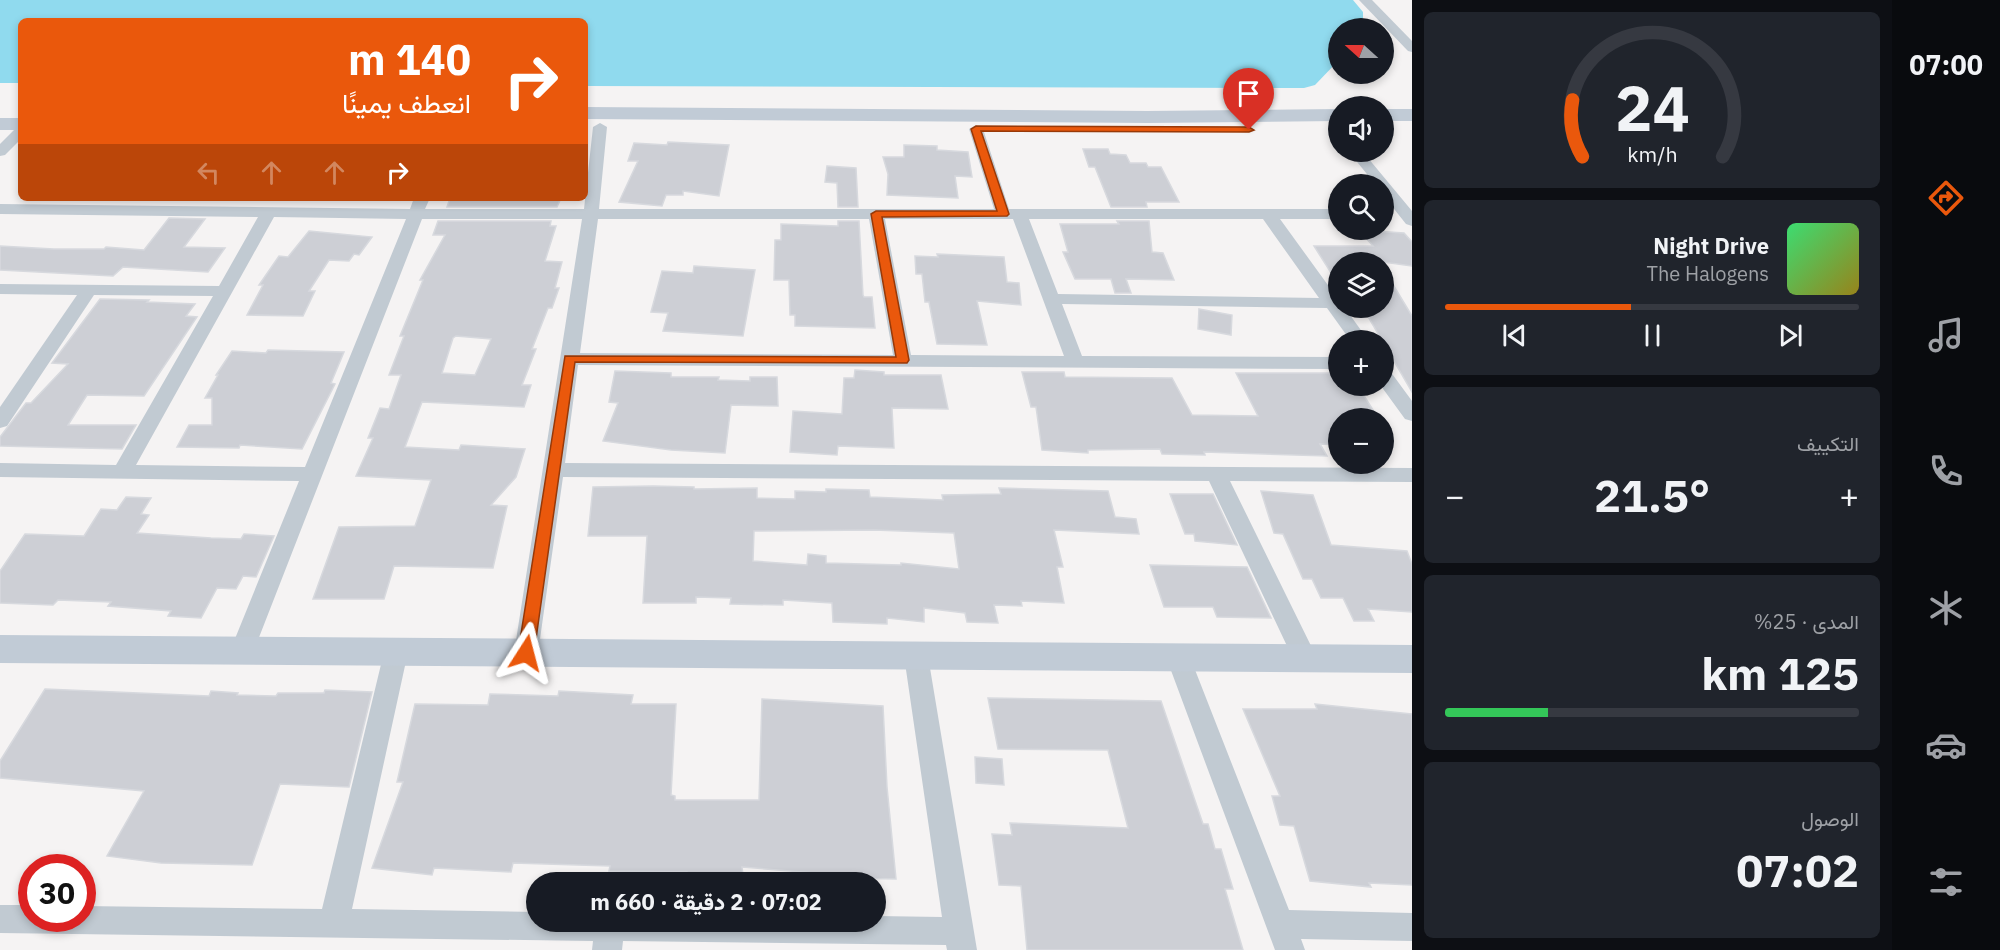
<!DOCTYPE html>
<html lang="ar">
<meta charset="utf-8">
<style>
body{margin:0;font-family:"IBM Plex Sans",Vazirmatn,sans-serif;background:#20242c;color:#f1f3f6;direction:rtl;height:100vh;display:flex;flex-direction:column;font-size:22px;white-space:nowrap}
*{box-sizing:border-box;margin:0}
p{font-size:20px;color:#9ea1a6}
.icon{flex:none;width:33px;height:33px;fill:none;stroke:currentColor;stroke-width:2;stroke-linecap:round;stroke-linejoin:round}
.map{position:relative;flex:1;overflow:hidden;direction:ltr}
.drawer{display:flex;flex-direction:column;gap:12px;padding:12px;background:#0d0f14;width:480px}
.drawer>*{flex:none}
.hud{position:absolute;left:18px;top:18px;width:570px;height:183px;border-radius:9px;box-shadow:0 3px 9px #0003;direction:rtl;background:#ea580c;color:#fff;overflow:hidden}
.needle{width:39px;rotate:291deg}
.tools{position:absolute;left:1328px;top:18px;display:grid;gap:12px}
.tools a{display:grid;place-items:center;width:66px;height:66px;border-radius:50%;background:#171b24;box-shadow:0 3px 9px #0003;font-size:30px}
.speed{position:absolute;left:18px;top:854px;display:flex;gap:12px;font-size:30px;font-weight:700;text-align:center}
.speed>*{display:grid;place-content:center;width:78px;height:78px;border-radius:50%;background:#171b24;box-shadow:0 3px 9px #0003;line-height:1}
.speed .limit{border:9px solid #d22;background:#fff;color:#111}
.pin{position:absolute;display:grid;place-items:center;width:51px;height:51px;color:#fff;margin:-62px -26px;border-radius:50% 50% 50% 0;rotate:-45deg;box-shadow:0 0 6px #0007}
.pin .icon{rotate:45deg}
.me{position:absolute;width:66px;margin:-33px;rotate:9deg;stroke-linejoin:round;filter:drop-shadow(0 0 4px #0008)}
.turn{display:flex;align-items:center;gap:21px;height:126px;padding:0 18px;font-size:27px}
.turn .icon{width:78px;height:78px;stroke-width:2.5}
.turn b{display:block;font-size:42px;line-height:51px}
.lanes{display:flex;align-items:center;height:57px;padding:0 18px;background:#0003;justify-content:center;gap:30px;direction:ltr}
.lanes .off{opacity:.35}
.big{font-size:45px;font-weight:800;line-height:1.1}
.drawer .card{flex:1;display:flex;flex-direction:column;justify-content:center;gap:9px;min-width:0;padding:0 21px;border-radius:9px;background:#20242c}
.drawer .dial{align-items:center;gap:0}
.dial svg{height:156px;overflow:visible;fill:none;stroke:#363941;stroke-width:7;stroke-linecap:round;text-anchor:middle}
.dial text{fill:#f1f3f6;stroke:none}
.song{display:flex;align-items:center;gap:18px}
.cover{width:72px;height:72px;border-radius:9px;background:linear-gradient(135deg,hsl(140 70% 55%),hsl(50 70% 35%))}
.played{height:6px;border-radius:3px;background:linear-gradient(90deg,#ea580c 45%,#363941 45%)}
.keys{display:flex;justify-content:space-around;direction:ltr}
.heat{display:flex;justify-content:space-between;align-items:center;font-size:33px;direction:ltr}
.charge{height:9px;border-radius:4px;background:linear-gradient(90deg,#34c759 25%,#363941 0)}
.trip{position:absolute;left:526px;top:872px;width:360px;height:60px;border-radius:30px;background:#171b24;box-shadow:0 3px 9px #0003;font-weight:800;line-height:60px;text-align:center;direction:rtl}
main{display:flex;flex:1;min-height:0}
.menu{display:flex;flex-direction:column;width:108px;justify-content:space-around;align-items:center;background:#090b0e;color:#9ea1a6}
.menu .icon{width:42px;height:42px}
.menu .selected{color:#ea580c}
.menu b{font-size:27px;color:#f1f3f6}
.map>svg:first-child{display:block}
.water{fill:#90daee}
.building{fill:#cdcfd5;stroke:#d7d9de;stroke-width:1.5;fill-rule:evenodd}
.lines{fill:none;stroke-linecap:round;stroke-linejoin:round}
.street{fill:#c1cad2;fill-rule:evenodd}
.secondary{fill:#c1cbd6;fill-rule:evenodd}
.route{fill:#ea580c;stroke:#983908;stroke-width:1.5}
</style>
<main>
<nav class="menu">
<b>07:00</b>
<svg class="icon selected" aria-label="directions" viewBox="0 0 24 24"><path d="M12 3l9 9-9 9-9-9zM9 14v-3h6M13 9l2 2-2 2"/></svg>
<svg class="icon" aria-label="music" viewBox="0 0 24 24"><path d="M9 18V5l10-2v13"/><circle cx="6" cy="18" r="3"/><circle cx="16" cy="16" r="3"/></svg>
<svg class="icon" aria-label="phone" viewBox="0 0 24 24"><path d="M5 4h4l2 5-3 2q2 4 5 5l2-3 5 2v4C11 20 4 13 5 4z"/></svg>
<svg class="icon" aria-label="climate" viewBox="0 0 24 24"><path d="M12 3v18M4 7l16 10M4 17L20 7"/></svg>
<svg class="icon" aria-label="car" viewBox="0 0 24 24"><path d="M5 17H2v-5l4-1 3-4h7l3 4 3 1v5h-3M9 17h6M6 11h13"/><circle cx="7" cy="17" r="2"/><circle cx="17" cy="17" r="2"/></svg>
<svg class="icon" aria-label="filters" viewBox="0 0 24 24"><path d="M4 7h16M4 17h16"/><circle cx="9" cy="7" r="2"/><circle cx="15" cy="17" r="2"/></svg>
</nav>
<section class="drawer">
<div class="card dial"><svg viewBox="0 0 100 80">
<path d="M14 69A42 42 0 1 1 86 69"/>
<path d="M14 69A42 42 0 0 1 9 40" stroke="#ea580c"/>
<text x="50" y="56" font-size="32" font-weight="700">24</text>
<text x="50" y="72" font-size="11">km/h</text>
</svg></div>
<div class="card">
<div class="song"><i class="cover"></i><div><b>Night Drive</b><p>The Halogens</p></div></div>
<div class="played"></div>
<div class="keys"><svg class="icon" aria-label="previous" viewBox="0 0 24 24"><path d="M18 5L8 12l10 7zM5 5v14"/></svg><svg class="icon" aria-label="pause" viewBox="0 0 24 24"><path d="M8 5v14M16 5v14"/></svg><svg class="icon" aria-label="next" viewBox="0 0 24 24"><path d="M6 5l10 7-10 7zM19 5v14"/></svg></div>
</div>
<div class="card"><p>التكييف</p>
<div class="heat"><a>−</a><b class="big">21.5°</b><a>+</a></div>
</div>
<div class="card"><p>المدى · 25%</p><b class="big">125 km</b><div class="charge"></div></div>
<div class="card"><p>الوصول</p><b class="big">07:02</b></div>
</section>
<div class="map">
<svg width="1412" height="950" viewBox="0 0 1412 950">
<rect width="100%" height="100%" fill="#f5f3f3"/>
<path class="water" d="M 0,0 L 1353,0 L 1363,12 L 1363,19 L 1359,28 L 1338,28 L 1338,61 L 1315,85 L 1304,88 L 585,86 L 585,21 L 21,21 L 21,83 L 0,83 Z"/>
<g class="building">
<path d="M 668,142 L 729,145 L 719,196 L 683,191 L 683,195 L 666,195 L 662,206 L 619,202 L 638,161 L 628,161 L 634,143 L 667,145 Z"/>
<path d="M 904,145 L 937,146 L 937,150 L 968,152 L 972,177 L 955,176 L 958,198 L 887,195 L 888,174 L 883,157 L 904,157 Z"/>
<path d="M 1083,149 L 1108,149 L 1110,154 L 1126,155 L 1130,163 L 1146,163 L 1148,167 L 1161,167 L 1179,202 L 1146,202 L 1147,207 L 1111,207 L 1095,167 L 1089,167 Z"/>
<path d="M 827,166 L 856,168 L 858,207 L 838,207 L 837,183 L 825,182 Z"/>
<path d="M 450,198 L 561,198 L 557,207 L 447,207 Z"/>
<path d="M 169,218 L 205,219 L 184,247 L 225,248 L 208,272 L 123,267 L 113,276 L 0,270 L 0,246 L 54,249 L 104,249 L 106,247 L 144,250 Z"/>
<path d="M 438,221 L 551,221 L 550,226 L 556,226 L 545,261 L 562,262 L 555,288 L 559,288 L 552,308 L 548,308 L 532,349 L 536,349 L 522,385 L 531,385 L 524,407 L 422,402 L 405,447 L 459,450 L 461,445 L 525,449 L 516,477 L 491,505 L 507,506 L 493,568 L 394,566 L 384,599 L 313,599 L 339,527 L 415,526 L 431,480 L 356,476 L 373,438 L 368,438 L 380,408 L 389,409 L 401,375 L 389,375 L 404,336 L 400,336 L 423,280 L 420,280 L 445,235 L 433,235 ZM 456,336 L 491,339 L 475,375 L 442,373 L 453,338 Z"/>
<path d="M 838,221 L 859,221 L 863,295 L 864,297 L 872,297 L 875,328 L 795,326 L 795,315 L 790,315 L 789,280 L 774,280 L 775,240 L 781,240 L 781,224 L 838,226 Z"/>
<path d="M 1117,221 L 1149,221 L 1152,252 L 1163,253 L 1174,280 L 1126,279 L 1131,293 L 1115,293 L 1111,279 L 1075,279 L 1063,252 L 1068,252 L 1060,224 L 1119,224 Z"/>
<path d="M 1359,230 L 1404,233 L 1412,242 L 1412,266 L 1383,262 L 1338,262 L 1338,284 L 1314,246 L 1373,246 Z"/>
<path d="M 309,231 L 372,237 L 359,255 L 354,254 L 349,261 L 329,260 L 309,291 L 315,291 L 303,316 L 247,315 L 263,285 L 259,285 L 279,256 L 288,257 Z"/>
<path d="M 937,254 L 1004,257 L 1007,282 L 1019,283 L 1021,305 L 977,301 L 987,345 L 937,344 L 929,302 L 925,302 L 922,274 L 916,274 L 915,256 L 938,257 Z"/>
<path d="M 694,266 L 755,270 L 743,336 L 663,331 L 668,313 L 651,312 L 662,271 L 693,273 Z"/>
<path d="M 1383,268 L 1412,316 L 1412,392 L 1363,308 L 1383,308 Z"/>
<path d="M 100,299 L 149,300 L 147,302 L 195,304 L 186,316 L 197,317 L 144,396 L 87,395 L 68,425 L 136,425 L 122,449 L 0,446 L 0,437 L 26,403 L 31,403 L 68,364 L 52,363 Z"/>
<path d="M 1199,309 L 1232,315 L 1231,335 L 1198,329 Z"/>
<path d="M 268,350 L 344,352 L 331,383 L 335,384 L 302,449 L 240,445 L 239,448 L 177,447 L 189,425 L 212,425 L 212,398 L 205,398 L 218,375 L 216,375 L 232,351 L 266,353 Z"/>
<path d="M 855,370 L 884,372 L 884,375 L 941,375 L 948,409 L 892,408 L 894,448 L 838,446 L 837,455 L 790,452 L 793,411 L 842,414 L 844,378 L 854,378 Z"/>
<path d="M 615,371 L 671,373 L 671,377 L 719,377 L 718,380 L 750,381 L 750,377 L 777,377 L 778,406 L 731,405 L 725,453 L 671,450 L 603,441 L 618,403 L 609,402 Z"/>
<path d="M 1022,372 L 1064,372 L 1065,377 L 1172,378 L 1192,415 L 1258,416 L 1236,373 L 1338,373 L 1338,386 L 1358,386 L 1378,418 L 1338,418 L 1338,445 L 1320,444 L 1327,456 L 1204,452 L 1205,455 L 1162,454 L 1160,449 L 1088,450 L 1088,453 L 1042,450 L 1036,407 L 1031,407 Z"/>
<path d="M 653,486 L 694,487 L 694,489 L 757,488 L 757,498 L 795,499 L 795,491 L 826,492 L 826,489 L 869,490 L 870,497 L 943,500 L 942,495 L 1001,494 L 999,488 L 1108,491 L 1115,517 L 1136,519 L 1139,534 L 1054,530 L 1063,567 L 1057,567 L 1064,603 L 1021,601 L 1022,606 L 994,605 L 998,623 L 967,622 L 965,613 L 924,608 L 924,622 L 887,618 L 887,624 L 833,622 L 832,603 L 783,600 L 783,605 L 730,604 L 731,598 L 696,597 L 696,603 L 643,603 L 647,536 L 588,536 L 593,487 ZM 874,530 L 954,533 L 959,569 L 901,563 L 901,565 L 826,563 L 826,556 L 808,554 L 807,565 L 753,561 L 754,531 Z"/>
<path d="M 1261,491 L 1313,495 L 1331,545 L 1407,551 L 1412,564 L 1412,612 L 1368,609 L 1374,621 L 1354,621 L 1343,598 L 1321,598 L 1312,579 L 1303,579 L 1283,534 L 1274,533 Z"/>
<path d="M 1170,494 L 1213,494 L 1237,545 L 1195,541 L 1194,534 L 1185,534 Z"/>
<path d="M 126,497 L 151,498 L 141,514 L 149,515 L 137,533 L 211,538 L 241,539 L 244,534 L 274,536 L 256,577 L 243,576 L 236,589 L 217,588 L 201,618 L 168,616 L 171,611 L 108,606 L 111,602 L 58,600 L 53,605 L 0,603 L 0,571 L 25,534 L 84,536 L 101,509 L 117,510 Z"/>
<path d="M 1150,565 L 1247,567 L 1271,618 L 1217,617 L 1213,607 L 1164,607 Z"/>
<path d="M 45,689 L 209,696 L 211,691 L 238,693 L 237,695 L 276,696 L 278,693 L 324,693 L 325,690 L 372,692 L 349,787 L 280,784 L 252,865 L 161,863 L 107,856 L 144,791 L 0,778 L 0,761 Z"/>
<path d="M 559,691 L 633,695 L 631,704 L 676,704 L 671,795 L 675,796 L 675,800 L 759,800 L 762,699 L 883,706 L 887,787 L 896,879 L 839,878 L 839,875 L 742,867 L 743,875 L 687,876 L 687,872 L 609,871 L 610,866 L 513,863 L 511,872 L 434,868 L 432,875 L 372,868 L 403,782 L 397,782 L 415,704 L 488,705 L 490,694 L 558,696 Z"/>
<path d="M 988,698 L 1161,701 L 1203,824 L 1208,824 L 1215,849 L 1221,849 L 1233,889 L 1225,889 L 1243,950 L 1027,950 L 1021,886 L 999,885 L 992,834 L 1012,835 L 1010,823 L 1128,828 L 1108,750 L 998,749 Z"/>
<path d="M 1315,704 L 1412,714 L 1412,885 L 1369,883 L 1371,887 L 1310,881 L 1294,826 L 1280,825 L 1272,796 L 1280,796 L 1243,709 L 1317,709 Z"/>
<path d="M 975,757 L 1002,759 L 1004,785 L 976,783 Z"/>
</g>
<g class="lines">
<g class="street">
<path d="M 1359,0 L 1372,0 L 1412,41 L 1412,52 L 1408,51 Z"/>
<path d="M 600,123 L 607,127 L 599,209 L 994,209 L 969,129 L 976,125 L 983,129 L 1009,209 L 1338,209 L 1338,219 L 1280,219 L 1338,299 L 1338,308 L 1345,308 L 1368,340 L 1350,340 L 1327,308 L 1062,304 L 1082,356 L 1338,357 L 1338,369 L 578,365 L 565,463 L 1412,468 L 1412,482 L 1230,481 L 1317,658 L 1314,665 L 1305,668 L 1296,665 L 1209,481 L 563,477 L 538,653 L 535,660 L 526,663 L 517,660 L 514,653 L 582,219 L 422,219 L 251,658 L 242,661 L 233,658 L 230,651 L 299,481 L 0,477 L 0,463 L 116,465 L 213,296 L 94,295 L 7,426 L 0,428 L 0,407 L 77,295 L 0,294 L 0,284 L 219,286 L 258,217 L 0,214 L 0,204 L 410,209 L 414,198 L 430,198 L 425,209 L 584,209 L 593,127 ZM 274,217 L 406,219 L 305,467 L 136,465 ZM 598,219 L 869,219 L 893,355 L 580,353 ZM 885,219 L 1013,219 L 1064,356 L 911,355 ZM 1029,219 L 1263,219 L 1319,298 L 1058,294 Z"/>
<path d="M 21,127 L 21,139 L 5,155 L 0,156 L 0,144 L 16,128 Z"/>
<path d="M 1349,152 L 1363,152 L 1412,211 L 1412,226 L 1406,224 L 1383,195 L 1383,184 L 1375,184 Z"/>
<path d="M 1383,369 L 1390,371 L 1412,401 L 1412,421 L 1405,419 L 1381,386 L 1383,386 Z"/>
<path d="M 396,642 L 405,645 L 408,652 L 352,909 L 537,912 L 537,921 L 876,921 L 876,916 L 942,917 L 904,656 L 907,649 L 916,646 L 925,649 L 928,656 L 977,950 L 947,950 L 946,945 L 623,941 L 622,950 L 592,950 L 593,941 L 0,933 L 0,905 L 32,905 L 32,918 L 82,918 L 82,906 L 322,909 L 384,652 L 387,645 Z"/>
<path d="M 1178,647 L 1187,650 L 1190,657 L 1289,910 L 1412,913 L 1412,941 L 1301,939 L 1305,950 L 1275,950 L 1166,657 L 1169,650 Z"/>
</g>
<g class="secondary">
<path d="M 585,107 L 1148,111 L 1338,109 L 1338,121 L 1148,123 L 585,119 Z"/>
<rect x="1383" y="109" width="29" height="12"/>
<rect x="0" y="118" width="21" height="12"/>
<path d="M 0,635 L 1412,645 L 1412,673 L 0,663 Z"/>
</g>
</g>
<path class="route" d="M 976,126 L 1249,127 L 1254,130 L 1249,132 L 981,131 L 1009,214 L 1007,216 L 882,217 L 909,360 L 907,363 L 575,362 L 534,653 L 532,657 L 526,659 L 520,657 L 518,653 L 565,356 L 896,357 L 871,214 L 876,211 L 997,211 L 971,129 Z"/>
</svg>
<div class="tools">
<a><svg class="needle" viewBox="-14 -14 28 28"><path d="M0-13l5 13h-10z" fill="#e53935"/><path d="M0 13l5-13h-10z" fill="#9ea1a6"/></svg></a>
<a><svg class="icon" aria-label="sound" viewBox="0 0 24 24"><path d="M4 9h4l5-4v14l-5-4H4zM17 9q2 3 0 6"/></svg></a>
<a><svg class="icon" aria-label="search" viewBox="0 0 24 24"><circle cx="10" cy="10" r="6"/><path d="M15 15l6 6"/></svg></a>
<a><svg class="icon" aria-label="layers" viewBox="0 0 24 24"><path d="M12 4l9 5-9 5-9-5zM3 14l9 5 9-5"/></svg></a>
<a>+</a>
<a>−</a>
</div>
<div class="speed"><div class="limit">30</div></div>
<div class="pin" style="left:1249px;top:130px;background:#d93025"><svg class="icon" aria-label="arrive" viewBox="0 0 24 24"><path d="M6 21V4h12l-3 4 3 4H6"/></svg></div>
<svg class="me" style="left:526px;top:653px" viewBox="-20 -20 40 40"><path d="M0-17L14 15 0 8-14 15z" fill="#ea580c" stroke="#fff" stroke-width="4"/></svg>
<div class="trip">07:02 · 2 دقيقة · 660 m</div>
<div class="hud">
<div class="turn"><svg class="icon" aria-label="right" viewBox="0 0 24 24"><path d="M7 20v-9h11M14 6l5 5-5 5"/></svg><div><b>140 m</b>انعطف يمينًا</div></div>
<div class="lanes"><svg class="icon off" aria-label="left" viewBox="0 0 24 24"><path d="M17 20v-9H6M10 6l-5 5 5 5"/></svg><svg class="icon off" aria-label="ahead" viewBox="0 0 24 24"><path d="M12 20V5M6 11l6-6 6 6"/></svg><svg class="icon off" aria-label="ahead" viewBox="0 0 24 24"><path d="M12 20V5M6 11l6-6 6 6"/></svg><svg class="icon" aria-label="right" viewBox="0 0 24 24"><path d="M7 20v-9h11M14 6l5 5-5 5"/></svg></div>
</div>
</div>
</main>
